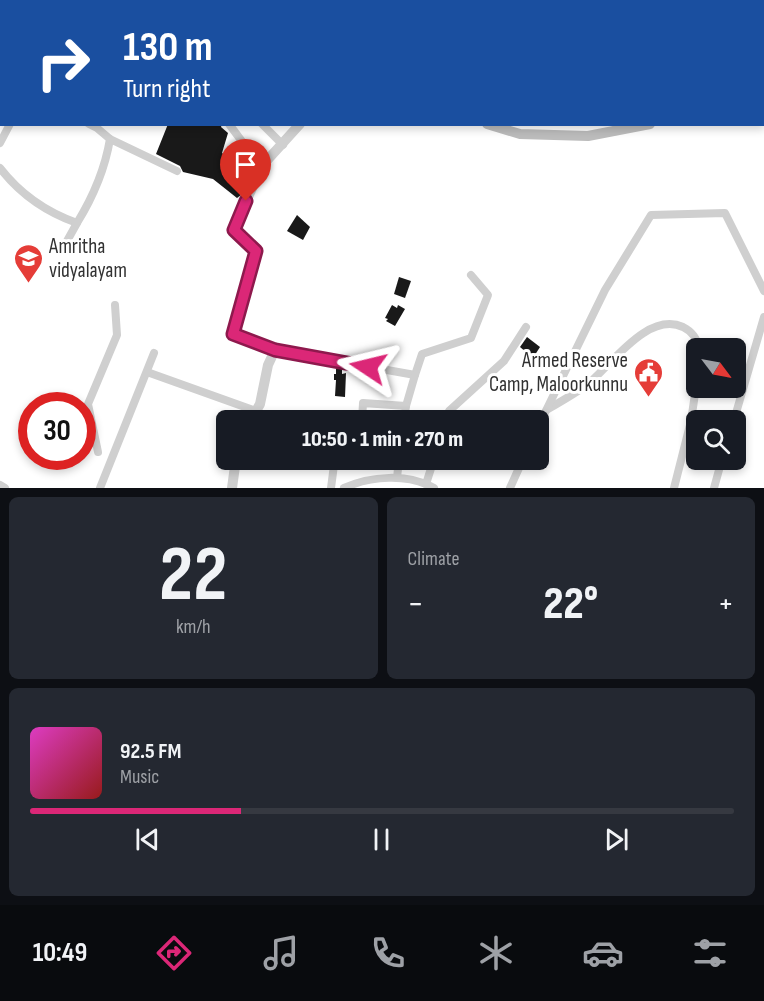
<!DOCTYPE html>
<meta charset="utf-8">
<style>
body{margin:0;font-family:"Sofia Sans Condensed",sans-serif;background:#242831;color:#f1f3f6;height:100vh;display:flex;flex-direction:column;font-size:22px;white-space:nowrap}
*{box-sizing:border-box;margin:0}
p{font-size:20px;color:#9ea1a6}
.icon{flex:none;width:33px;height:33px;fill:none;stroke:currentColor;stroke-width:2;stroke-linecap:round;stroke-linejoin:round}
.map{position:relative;height:488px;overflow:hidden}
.side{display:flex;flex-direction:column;gap:9px;padding:9px;background:#0d0f14;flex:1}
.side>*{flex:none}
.top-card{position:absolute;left:0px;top:0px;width:765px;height:126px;box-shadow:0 3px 9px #0003;background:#1a4fa0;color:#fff;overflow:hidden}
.needle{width:39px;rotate:122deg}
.tools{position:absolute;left:686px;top:338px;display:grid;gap:12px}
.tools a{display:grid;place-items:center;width:60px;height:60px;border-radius:9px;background:#171b24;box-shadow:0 3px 9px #0003;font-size:30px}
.speed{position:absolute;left:18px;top:392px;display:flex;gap:12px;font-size:30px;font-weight:700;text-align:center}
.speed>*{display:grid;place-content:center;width:78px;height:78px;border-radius:50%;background:#171b24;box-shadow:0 3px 9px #0003;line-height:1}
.speed .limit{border:9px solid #d22;background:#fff;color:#111}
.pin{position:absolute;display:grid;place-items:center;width:51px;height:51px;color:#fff;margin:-62px -26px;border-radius:50% 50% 50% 0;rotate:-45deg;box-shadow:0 0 6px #0007}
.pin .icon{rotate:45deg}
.me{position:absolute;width:66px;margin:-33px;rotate:280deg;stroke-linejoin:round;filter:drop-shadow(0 0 4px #0008)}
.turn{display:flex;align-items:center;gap:21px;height:126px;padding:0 24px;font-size:27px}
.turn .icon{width:78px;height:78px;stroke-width:2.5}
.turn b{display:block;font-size:42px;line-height:51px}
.big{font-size:45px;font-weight:800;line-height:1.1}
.side .widget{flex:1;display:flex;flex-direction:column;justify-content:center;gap:9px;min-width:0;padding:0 21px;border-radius:9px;background:#242831}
.side .dial{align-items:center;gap:0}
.dial b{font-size:78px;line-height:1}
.song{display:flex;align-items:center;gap:18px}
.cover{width:72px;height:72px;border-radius:9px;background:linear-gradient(135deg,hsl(310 70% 55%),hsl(0 70% 35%))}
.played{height:6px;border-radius:3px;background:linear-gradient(90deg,#db2777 30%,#363941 30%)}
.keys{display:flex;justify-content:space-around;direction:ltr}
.heat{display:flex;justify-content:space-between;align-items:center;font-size:33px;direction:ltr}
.side .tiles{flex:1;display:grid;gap:9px;grid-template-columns:1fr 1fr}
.widget:last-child{grid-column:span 2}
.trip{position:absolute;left:216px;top:410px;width:333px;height:60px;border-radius:9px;background:#171b24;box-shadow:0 3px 9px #0003;font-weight:800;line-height:60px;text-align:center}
.menu{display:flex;height:96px;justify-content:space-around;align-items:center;background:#090b0e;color:#9ea1a6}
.menu .icon{width:42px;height:42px}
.menu .current{color:#db2777}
.menu b{font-size:27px;color:#f1f3f6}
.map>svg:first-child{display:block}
.building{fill:#191919}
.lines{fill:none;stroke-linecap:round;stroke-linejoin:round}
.minor{stroke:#cfcfcf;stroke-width:8}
.tertiary{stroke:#cfcfcf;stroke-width:10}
.secondary{stroke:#bcbcbc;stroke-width:10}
.route-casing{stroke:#8e194d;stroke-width:15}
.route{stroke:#db2777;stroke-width:10}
.labels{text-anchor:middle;stroke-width:6;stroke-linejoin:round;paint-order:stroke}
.poi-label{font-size:21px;fill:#323232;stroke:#fff;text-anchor:start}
</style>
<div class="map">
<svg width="764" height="488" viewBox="0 0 764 488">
<rect width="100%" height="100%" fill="#fff"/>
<g class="building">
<path d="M 168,124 L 222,124 L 221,127 L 228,133 L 222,153 L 249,176 L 241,195 L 237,198 L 213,179 L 183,172 L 180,166 L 156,154 Z"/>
<path d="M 297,215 L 310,227 L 303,240 L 287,231 Z"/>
<path d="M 399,277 L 411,281 L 405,298 L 394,294 Z"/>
<path d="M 392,305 L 397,308 L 398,305 L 405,309 L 395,326 L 386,321 L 388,319 L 385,318 Z"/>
<path d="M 527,337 L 540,347 L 533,358 L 520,347 Z"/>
<path d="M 336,368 L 342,368 L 342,374 L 346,373 L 345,397 L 335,396 L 336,380 L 334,380 L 334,374 L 336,374 Z"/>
</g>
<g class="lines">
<g class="minor">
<path d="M 125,0 L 127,2"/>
<path d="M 77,2 L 78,0"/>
<path d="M 215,2 L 216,0"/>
<path d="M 764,26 L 764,25"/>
<path d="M 229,124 L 261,167"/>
<path d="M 262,124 L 283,145"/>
<path d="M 110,139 L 177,171"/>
<path d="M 0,143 L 10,124"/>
<path d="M 0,168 C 20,194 46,212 77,223 C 93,197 105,169 110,139 L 97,128 L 89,124"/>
<path d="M 67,241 L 77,223"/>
<path d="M 275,350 L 415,375 L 422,354 L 471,338 L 488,295 L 471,275"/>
<path d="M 147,372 L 256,411"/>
<path d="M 406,406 L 415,375"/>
<path d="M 548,409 C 562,401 576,393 588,384 C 612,364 648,311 683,327 C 691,331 697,338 699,348"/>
<path d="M 362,420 L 363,403 L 406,406 L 404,420"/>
<path d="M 448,420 L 449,411 L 504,361 L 526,327"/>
<path d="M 734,420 L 764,317"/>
<path d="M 538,427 L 605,290 L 651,215 L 725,213 L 764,291"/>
<path d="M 98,452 L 88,404 L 117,335 L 115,305"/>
<path d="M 315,459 L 334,465 L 331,488"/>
<path d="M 358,459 L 358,461 L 399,466"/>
<path d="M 397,478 L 399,459"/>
<path d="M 426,484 L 434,459"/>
<path d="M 0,485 L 5,488"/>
<path d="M 100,488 L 154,353"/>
<path d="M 344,488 C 370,476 408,473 434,488"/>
<path d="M 510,488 L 523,459"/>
<path d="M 674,488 L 691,421 L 696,387"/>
<path d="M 714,488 L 722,459"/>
</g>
<g class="tertiary">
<path d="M 251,420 L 260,404 L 268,365 L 275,350 L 233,334 L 256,251 L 234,230 L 261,167 L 300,124"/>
<path d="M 232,488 L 236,459"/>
</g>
<g class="secondary">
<path d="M 353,0 L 355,2"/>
<path d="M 487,124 L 520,134 L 588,136 L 650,124"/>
</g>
</g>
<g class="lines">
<defs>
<path id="route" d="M 246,201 L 234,230 L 256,251 L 233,334 L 275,350 L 368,367"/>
</defs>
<use href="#route" class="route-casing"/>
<use href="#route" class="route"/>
</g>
<defs>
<symbol id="school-pin" viewBox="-11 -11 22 30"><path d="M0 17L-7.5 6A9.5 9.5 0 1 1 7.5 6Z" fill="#e53d38" stroke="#fff"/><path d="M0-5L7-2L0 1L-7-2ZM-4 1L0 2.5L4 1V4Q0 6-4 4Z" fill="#fff"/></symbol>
<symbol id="civic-pin" viewBox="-11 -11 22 30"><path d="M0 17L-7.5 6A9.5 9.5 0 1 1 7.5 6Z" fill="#e53d38" stroke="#fff"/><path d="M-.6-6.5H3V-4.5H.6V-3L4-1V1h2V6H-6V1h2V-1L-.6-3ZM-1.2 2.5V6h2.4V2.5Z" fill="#fff"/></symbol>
</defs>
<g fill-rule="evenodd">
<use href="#school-pin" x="12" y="242" width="33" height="45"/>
<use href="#civic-pin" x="632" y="356" width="33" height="45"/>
</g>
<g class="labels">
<g class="poi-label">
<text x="49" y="253">Amritha<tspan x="49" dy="24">vidyalayam</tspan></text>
<text x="628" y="367" text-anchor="end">Armed Reserve<tspan x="628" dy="24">Camp, Maloorkunnu</tspan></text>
</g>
</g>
</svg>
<div class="tools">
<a><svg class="needle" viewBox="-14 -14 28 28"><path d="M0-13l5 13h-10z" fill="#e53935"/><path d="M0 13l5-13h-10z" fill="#9ea1a6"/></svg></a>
<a><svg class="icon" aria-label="search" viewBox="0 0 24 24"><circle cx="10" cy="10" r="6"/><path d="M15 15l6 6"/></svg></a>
</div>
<div class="speed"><div class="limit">30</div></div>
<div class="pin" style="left:246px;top:201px;background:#d93025"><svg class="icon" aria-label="arrive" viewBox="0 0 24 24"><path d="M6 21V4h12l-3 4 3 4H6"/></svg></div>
<svg class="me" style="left:368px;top:367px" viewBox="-20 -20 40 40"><path d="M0-17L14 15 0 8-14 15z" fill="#db2777" stroke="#fff" stroke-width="4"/></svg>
<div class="trip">10:50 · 1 min · 270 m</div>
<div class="top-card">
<div class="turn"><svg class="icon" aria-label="right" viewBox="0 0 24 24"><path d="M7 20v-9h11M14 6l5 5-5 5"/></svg><div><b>130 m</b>Turn right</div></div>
</div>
</div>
<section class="side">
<div class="tiles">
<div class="widget dial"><b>22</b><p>km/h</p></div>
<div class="widget"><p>Climate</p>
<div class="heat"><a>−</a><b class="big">22°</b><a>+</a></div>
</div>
<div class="widget">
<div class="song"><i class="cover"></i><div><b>92.5 FM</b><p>Music</p></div></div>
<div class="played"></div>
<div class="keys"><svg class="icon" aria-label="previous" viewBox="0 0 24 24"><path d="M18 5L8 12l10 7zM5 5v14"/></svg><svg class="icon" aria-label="pause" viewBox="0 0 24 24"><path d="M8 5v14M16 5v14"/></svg><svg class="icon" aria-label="next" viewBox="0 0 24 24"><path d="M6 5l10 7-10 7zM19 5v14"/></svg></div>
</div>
</div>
</section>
<nav class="menu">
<b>10:49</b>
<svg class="icon current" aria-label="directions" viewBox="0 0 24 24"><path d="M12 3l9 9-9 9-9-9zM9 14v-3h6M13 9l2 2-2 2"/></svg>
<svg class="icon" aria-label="music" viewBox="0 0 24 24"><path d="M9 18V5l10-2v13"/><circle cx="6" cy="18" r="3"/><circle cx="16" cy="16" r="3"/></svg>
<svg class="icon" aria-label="phone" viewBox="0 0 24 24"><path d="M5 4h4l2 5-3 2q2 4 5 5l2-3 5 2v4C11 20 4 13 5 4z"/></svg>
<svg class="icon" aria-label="climate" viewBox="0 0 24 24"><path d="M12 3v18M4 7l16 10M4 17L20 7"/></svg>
<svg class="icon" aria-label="car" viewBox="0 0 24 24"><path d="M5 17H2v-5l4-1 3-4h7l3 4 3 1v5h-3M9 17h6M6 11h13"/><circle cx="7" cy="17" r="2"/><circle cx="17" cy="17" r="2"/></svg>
<svg class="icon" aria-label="filters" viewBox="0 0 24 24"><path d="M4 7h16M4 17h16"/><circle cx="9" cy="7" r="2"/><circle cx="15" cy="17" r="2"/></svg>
</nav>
